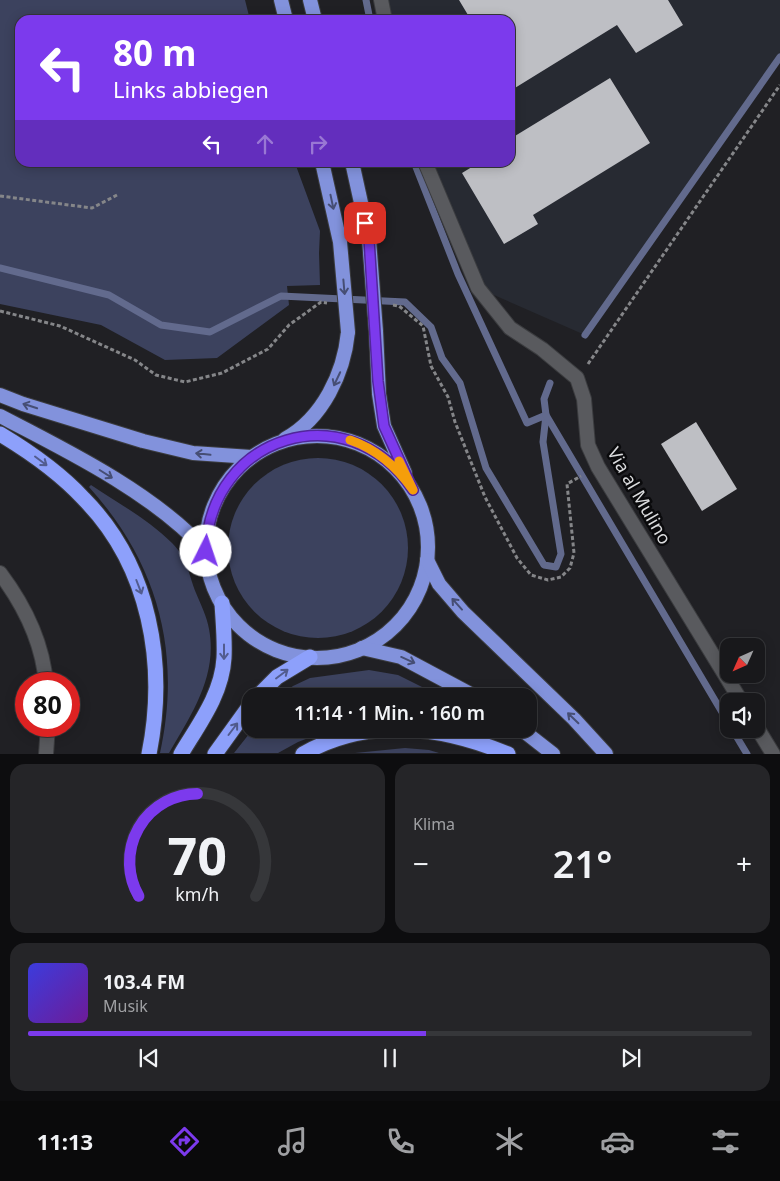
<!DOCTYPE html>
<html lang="de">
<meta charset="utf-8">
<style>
body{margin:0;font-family:"Noto Sans",sans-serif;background:#252528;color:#f1f3f6;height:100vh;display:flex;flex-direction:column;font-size:19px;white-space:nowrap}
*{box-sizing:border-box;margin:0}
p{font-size:16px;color:#9fa0a3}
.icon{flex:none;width:28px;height:28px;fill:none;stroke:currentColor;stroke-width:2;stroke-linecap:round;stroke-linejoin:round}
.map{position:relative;height:754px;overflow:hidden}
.panel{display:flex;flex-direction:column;gap:10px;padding:10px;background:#0d0d0f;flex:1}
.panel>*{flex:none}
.hud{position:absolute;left:15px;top:15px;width:500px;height:152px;border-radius:15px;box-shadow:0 2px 12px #0003,0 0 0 1px #36373a;background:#7c3aed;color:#fff;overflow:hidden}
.needle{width:32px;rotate:225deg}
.buttons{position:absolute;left:720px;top:638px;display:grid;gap:10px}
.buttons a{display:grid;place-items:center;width:45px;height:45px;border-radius:10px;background:#18181b;box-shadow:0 2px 12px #0003,0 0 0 1px #36373a;font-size:25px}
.speed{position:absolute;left:15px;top:672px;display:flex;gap:10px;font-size:25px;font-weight:700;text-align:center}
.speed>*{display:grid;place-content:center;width:65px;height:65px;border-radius:50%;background:#18181b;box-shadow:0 2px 12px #0003,0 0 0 1px #36373a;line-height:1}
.speed .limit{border:8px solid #d22;background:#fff;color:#111}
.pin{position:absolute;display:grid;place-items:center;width:42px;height:42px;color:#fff;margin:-21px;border-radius:10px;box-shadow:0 2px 8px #0006}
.me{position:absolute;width:55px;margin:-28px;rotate:4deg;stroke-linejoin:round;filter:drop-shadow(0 0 4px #0008)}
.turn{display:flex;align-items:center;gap:18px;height:105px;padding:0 15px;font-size:22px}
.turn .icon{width:65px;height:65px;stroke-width:2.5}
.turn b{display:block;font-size:35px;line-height:42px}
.lanes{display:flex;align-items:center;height:48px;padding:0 15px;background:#0003;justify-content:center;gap:25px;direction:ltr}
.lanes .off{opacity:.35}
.big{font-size:38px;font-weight:600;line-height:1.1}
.panel .tile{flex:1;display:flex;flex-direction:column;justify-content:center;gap:8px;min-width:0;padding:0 18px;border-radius:15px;background:#252528}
.panel .dial{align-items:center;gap:0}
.dial svg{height:130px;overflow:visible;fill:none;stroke:#36373a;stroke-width:7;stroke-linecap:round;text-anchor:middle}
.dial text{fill:#f1f3f6;stroke:none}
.song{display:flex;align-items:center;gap:15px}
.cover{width:60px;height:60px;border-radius:8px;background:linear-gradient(135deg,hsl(240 70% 55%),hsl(280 70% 35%))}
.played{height:5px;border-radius:2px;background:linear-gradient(90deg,#7c3aed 55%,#36373a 55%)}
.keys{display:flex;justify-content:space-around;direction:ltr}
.heat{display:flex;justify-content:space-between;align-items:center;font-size:28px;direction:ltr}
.panel .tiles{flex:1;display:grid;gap:10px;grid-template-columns:1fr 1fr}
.tile:last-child{grid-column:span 2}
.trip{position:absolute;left:242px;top:688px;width:295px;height:50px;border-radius:15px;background:#18181b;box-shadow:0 2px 12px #0003,0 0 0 1px #36373a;font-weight:600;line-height:50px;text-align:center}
.menu{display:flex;height:80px;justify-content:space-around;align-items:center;background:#0a0a0b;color:#9fa0a3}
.menu .icon{width:35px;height:35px}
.menu .on{color:#7c3aed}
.menu b{font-size:22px;color:#f1f3f6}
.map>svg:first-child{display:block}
.built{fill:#272a32}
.green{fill:#3c425e}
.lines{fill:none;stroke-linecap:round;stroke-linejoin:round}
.stream{stroke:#626a8d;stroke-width:7}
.building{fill:#bebfc4}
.minor-casing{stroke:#3b3c3f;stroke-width:16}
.trunk-casing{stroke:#3b3c3f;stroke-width:16}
.motorway-casing{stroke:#3b3c3f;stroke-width:17}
.path{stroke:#858689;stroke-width:3;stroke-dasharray:4 2.5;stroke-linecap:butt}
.minor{stroke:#595a5e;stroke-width:14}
.trunk{stroke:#8292dc;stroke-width:14}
.motorway{stroke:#8da0fb;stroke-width:15}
.trunk-bridge-casing{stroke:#3b3c3f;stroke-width:16;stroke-linecap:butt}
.trunk-bridge{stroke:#8292dc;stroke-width:14}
.oneway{stroke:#464e74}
.oneway2{stroke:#525c8f}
.route-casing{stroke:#51269a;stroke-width:12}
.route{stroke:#7c3aed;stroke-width:9}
.slow{stroke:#f59e0b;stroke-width:9}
.labels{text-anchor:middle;stroke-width:5;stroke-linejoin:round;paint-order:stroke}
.street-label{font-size:18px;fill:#dadbdd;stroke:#0a0a0c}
</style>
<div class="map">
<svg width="780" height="754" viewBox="0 0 780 754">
<rect width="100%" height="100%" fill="#202024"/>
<path class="built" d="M 381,0 L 780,0 L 780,57 L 585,335 L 478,288 L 425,163 L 510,162 L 510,20 L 385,20 Z"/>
<g class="green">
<path d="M 0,0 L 245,0 L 250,20 L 20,20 L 20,162 L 295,163 L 320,231 L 319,253 L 320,285 L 287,286 L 289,305 L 217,358 L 165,360 L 101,325 L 0,304 Z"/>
<circle cx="318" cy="548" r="90"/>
<path d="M 91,485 C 118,503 149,520 172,543 C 188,559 188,573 196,593 C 201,605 207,617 209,629 C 218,676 191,715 169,753 L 160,753 C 182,653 158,563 89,487 Z"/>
<path d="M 369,670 L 398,675 L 440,696 L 280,696 L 293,686 L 310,678 Z"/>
<path d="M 253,729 L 332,729 L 298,742 L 278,753 L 234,753 Z"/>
<path d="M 405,748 L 429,750 L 439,753 L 355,753 Z"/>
</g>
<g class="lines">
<g class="stream">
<path d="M 366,0 L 370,20"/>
<path d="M 0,268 L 109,295 L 161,325 L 210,332 L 281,296 L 405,302 L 431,327 L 442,358 L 460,383 L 486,468 L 544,565 L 556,567 L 561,554 L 543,442 L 546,415 L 527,423 L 458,274 L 414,162"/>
<path d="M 585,335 L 780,57"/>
<path d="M 550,383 L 544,399 L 546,415 L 729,724"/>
<path d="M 732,729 L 747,754"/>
</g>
</g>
<g class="building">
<path d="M 459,0 L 668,0 L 683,25 L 636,53 L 617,25 L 510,91 L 510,20 L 471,20 Z"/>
<path d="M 610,78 L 650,143 L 533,215 L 538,224 L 504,244 L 462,173 L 480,162 L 510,162 L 510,139 Z"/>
<path d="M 696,422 L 737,489 L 702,511 L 661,444 Z"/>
</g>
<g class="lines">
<defs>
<g id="minor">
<path d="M 381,0 L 385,20"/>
<path d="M 425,162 L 478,288 L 510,328 L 542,349 L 577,378 L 584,399 L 588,445 L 598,467 L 741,701"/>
<path d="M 0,573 C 24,605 43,644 46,684"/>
<path d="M 756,726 L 773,754"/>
<path d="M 46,754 L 48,726"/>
</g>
<g id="trunk">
<path d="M 281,0 L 286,20"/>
<path d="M 310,0 L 315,20"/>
<path d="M 322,162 L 340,242"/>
<path d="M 352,162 L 369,239"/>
<path d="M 376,331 L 379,394 L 384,426 L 405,473"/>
<path d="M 0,395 L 23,404 L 143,441 L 193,453 L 251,457"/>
<path d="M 0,416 C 68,451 155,494 206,551"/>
<circle cx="317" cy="547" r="111"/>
<path d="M 285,439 C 323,418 344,373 348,332"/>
<path d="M 427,560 L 439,584 L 463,612 L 574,719 L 606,754"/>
<path d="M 362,648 L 401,657 L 474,696"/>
<path d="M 521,729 L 553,754"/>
</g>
<g id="motorway">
<path d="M 0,434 C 30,452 60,473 84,499 C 150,566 167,664 149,754"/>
<path d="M 258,696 L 277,677 L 310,657"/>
<path d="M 181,754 C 199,724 222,694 224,658 C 225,640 223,621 222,603"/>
<path d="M 215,754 L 251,704"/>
<path d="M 303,754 C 368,717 441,726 508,754"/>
</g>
</defs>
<use href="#minor" class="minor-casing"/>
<use href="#trunk" class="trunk-casing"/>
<use href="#motorway" class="motorway-casing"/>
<g class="path">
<path d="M 0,196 L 92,208 L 117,195"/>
<path d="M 393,305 L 399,306 L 423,326 L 431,366 L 448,397 L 455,422 L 485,497 L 517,558 L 531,575 L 548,580 L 561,577 L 570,568 L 574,553 L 567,484 L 581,476"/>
<path d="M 0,311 L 60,326 L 135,360 L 156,375 L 185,382 L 222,373 L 268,349 L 289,325 L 321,302 L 327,303"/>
<path d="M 588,364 L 780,85"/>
</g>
<use href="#minor" class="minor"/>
<use href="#trunk" class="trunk"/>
<use href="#motorway" class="motorway"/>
<defs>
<g id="trunk-bridge">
<path d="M 369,239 L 376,331"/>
<path d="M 340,242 L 348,332"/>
</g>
</defs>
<use href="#trunk-bridge" class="trunk-bridge-casing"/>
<use href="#trunk-bridge" class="trunk-bridge"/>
</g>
<defs><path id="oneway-shaft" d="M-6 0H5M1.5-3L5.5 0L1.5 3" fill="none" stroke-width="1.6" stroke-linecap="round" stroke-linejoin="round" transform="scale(1.25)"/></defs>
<g class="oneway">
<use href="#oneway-shaft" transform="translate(332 202) rotate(78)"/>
<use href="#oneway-shaft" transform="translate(344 287) rotate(85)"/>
<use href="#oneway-shaft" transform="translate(337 379) rotate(115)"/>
<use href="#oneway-shaft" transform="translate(30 406) rotate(-162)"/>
<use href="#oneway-shaft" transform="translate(203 454) rotate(-174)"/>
<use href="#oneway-shaft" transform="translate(106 474) rotate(32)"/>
<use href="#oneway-shaft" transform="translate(457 604) rotate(-132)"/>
<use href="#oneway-shaft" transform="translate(408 660) rotate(24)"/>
<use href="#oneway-shaft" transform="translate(573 718) rotate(-136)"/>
</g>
<g class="oneway2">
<use href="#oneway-shaft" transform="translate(41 461) rotate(37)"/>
<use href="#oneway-shaft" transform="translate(139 587) rotate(69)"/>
<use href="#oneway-shaft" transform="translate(224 652) rotate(90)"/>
<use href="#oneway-shaft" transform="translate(282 674) rotate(-37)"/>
<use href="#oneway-shaft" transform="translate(233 729) rotate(-53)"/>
</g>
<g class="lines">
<defs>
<path id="route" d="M 206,551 C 209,435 348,392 413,490 L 384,426 L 378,381 L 369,239 L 365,223"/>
</defs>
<use href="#route" class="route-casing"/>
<use href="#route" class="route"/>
<path class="slow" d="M 350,440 C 376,449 397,467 413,490 L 399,461"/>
</g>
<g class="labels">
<g class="street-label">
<text transform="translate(639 496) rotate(60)" y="6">Via al Mulino</text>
</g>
</g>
</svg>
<div class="buttons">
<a><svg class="needle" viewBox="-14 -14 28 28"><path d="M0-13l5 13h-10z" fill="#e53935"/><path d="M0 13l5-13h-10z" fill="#9fa0a3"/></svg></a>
<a><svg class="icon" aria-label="sound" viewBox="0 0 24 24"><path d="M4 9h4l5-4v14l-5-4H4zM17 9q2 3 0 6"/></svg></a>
</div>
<div class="speed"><div class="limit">80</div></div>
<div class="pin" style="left:365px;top:223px;background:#d93025"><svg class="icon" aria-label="arrive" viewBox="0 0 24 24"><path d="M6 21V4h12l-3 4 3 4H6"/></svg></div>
<svg class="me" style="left:206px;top:551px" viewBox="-20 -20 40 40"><circle r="19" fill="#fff"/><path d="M0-13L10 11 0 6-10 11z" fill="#7c3aed"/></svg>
<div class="trip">11:14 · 1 Min. · 160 m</div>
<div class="hud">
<div class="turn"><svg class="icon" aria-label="left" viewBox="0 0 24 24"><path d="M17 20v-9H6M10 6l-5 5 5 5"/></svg><div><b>80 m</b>Links abbiegen</div></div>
<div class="lanes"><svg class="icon" aria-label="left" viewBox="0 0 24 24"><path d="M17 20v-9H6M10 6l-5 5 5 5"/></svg><svg class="icon off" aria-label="ahead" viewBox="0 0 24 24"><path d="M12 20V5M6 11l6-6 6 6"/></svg><svg class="icon off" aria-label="right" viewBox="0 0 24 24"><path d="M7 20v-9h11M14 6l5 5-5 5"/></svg></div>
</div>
</div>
<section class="panel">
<div class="tiles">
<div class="tile dial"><svg viewBox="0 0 100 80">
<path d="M14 69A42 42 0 1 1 86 69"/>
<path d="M14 69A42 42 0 0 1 50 6" stroke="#7c3aed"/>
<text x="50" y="56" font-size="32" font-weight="700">70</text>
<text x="50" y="72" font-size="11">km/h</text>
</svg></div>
<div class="tile"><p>Klima</p>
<div class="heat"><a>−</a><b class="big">21°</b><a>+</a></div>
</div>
<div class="tile">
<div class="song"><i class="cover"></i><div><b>103.4 FM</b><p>Musik</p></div></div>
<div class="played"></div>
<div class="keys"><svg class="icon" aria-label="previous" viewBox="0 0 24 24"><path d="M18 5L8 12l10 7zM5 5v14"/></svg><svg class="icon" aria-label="pause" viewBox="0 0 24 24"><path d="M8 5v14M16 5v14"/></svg><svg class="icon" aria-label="next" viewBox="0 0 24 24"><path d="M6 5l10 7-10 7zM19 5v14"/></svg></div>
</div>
</div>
</section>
<nav class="menu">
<b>11:13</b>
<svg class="icon on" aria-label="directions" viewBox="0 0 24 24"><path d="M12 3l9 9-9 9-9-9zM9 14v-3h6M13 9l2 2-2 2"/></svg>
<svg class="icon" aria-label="music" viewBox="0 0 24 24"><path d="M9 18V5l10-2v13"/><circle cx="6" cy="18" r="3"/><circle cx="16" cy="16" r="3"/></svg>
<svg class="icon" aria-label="phone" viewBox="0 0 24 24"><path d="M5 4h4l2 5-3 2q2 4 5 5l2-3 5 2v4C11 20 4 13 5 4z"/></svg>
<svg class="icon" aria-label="climate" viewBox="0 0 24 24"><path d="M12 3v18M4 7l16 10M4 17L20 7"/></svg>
<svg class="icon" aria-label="car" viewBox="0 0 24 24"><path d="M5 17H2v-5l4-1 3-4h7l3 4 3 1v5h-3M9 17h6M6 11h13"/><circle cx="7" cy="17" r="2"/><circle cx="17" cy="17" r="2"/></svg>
<svg class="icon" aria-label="filters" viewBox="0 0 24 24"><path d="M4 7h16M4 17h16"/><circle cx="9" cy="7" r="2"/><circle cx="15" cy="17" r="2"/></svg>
</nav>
